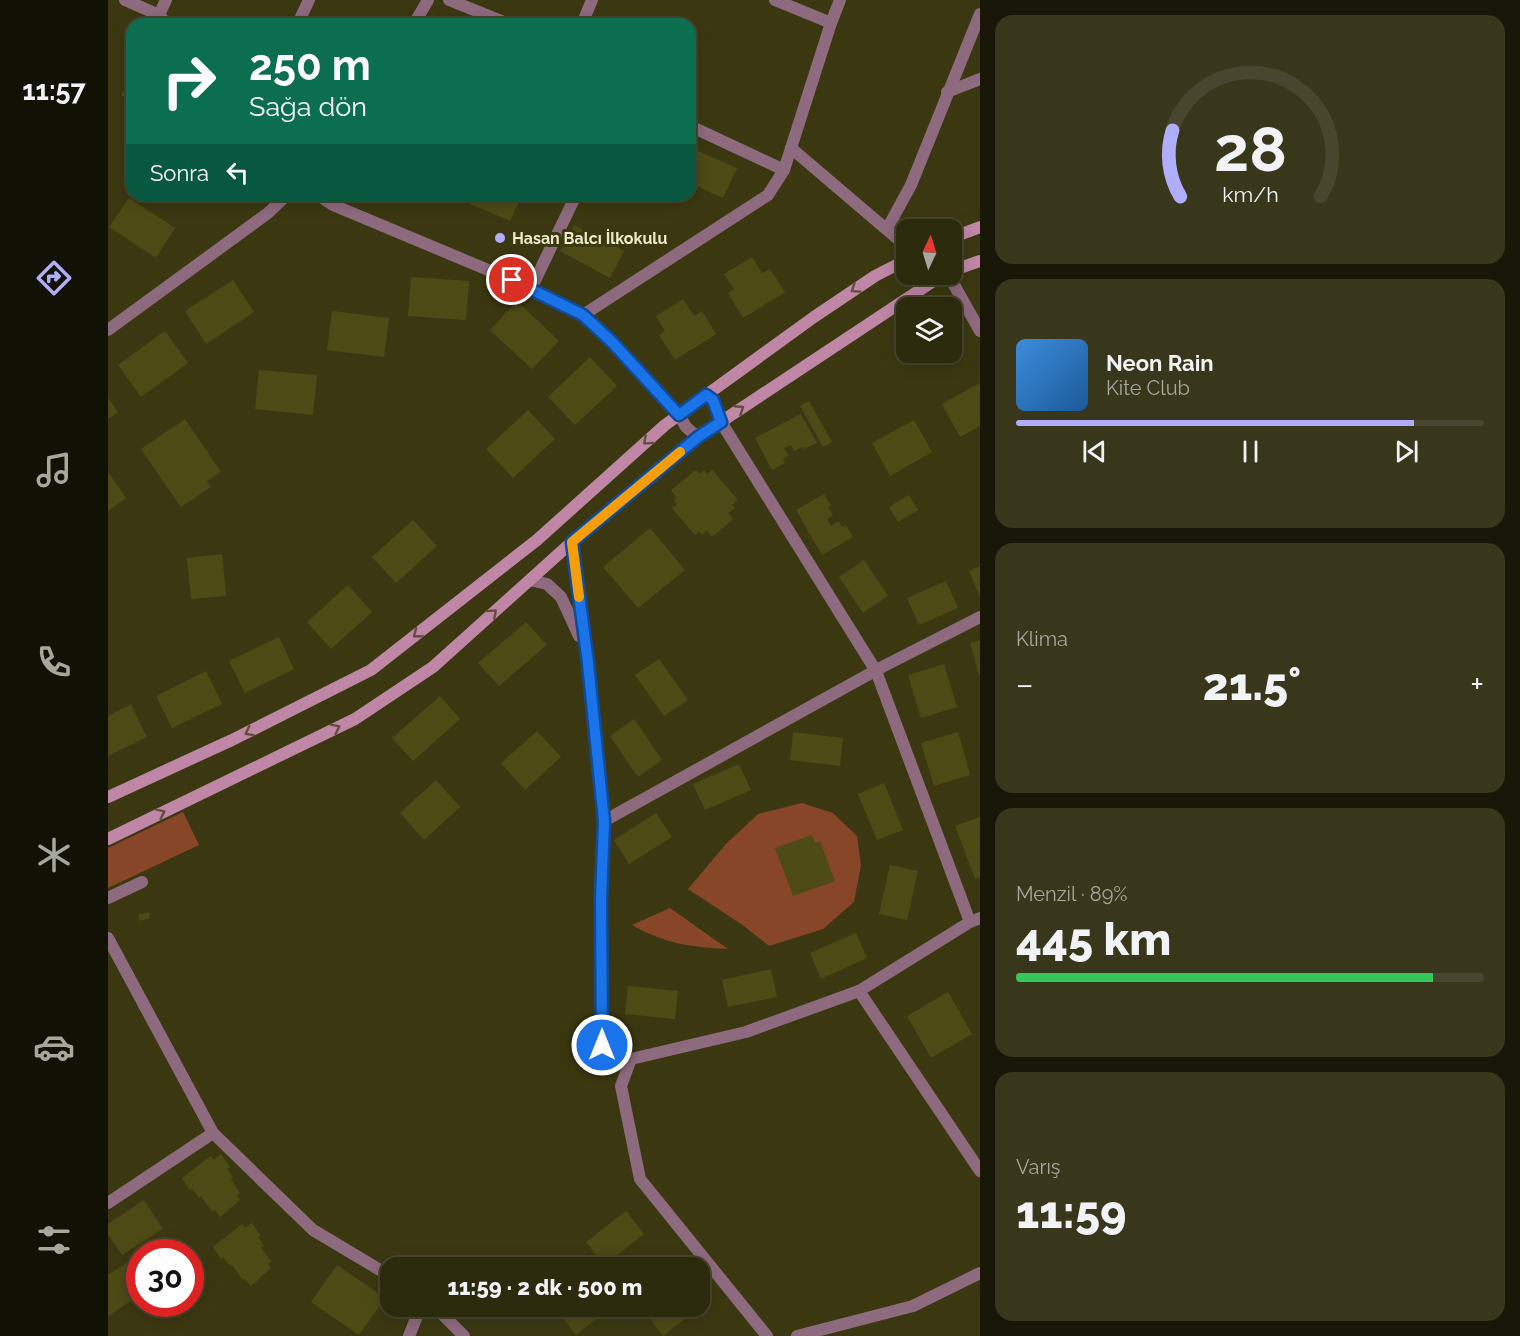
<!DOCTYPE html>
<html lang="tr">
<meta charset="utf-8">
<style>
body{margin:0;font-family:Raleway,sans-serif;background:#38361b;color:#f1f3f6;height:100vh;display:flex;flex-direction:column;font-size:22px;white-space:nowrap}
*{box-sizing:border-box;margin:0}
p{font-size:20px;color:#a6a79d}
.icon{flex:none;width:33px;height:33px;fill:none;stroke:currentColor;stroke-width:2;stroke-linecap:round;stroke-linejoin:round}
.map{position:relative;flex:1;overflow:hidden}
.sheet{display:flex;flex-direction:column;gap:15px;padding:15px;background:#181707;width:540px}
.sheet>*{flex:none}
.hud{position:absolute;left:18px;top:18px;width:570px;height:183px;border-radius:18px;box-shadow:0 3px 15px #0003,0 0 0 2px #48462e;background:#0b6e4f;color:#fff;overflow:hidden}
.needle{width:39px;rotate:4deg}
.buttons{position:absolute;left:788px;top:219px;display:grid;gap:12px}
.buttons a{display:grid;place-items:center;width:66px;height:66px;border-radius:12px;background:#2c2a0d;box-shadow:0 3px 15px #0003,0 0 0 2px #48462e;font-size:30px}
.speed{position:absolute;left:18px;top:1239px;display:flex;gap:12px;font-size:30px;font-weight:700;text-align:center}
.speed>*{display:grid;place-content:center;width:78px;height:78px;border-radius:50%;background:#2c2a0d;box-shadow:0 3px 15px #0003,0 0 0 2px #48462e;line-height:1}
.speed .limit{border:9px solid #d22;background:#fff;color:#111}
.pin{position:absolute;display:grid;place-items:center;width:51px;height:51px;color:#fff;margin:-26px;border:3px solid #fff;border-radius:50%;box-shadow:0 2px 6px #0007}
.me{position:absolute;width:66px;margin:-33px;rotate:0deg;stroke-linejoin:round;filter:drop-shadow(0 0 4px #0008)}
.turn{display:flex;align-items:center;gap:21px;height:126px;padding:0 24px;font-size:27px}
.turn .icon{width:78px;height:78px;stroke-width:2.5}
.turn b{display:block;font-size:42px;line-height:51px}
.then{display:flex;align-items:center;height:57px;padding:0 24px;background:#0003;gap:12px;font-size:22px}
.big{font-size:45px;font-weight:800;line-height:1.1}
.sheet .widget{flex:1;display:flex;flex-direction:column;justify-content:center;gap:9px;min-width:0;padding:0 21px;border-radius:18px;background:#38361b}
.sheet .dial{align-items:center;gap:0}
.dial svg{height:156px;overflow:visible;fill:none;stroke:#48462e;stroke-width:7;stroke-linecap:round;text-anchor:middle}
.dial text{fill:#f1f3f6;stroke:none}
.song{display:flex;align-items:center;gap:18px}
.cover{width:72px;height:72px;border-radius:9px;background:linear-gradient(135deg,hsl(210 70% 55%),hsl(210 70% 35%))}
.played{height:6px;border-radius:3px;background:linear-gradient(90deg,#b0aefa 85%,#48462e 85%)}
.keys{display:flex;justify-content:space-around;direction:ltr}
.heat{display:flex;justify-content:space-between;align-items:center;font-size:33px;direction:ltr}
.charge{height:9px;border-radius:4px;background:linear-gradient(90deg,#34c759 89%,#48462e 0)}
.trip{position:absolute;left:272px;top:1257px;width:330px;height:60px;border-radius:18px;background:#2c2a0d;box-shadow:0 3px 15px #0003,0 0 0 2px #48462e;font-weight:800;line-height:60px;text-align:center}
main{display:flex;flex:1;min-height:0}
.tab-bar{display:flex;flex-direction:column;width:108px;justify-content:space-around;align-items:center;background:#121105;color:#a6a79d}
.tab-bar .icon{width:42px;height:42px}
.tab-bar .selected{color:#b0aefa}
.tab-bar b{font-size:27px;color:#f1f3f6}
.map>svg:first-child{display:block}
.green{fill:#874627}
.building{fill:#4e4a16}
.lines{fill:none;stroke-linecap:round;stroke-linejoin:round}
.minor{stroke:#8e6a7e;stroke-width:12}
.secondary{stroke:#bf86a6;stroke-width:12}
.oneway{stroke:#634f3e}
.route-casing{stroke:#114b97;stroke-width:15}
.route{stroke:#1a73e8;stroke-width:10}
.slow{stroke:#f59e0b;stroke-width:10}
.poi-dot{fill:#b0aefa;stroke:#3b3811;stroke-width:2}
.labels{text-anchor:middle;stroke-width:6;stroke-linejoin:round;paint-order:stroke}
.poi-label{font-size:16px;font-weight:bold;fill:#efedc8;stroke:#3b3811;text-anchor:start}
</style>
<main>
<nav class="tab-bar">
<b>11:57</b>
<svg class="icon selected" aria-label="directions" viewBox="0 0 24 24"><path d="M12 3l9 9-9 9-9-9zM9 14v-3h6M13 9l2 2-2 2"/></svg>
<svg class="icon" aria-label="music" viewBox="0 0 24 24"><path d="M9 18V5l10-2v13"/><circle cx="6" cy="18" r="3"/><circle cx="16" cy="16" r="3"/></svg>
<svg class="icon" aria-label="phone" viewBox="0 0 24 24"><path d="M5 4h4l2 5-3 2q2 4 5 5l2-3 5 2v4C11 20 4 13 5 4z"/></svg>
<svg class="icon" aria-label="climate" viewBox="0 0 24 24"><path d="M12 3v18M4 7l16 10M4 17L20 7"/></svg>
<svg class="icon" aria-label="car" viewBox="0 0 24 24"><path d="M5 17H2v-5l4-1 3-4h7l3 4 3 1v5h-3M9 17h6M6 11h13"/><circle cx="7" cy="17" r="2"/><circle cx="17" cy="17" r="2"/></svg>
<svg class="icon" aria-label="filters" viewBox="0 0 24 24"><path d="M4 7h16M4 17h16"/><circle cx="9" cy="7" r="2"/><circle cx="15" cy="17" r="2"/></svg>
</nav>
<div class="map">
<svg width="872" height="1336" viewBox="0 0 872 1336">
<rect width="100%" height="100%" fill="#3b3811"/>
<g class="green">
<path d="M 694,803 L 725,813 L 749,836 L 753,865 L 746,902 L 715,929 L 661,946 L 636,926 L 580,889 L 618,844 L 650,814 Z"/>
<path d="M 75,812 L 91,845 L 0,888 L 0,848 Z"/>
<path d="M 562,908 L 620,949 C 582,947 558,944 524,925 Z"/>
</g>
<g class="building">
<path d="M 324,15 L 345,24 L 320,24 Z"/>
<path d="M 24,78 L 24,102 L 13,95 Z"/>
<path d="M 588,150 L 629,168 L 615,198 L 582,183 L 582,162 Z"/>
<path d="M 107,195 L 126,195 L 120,203 Z"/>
<path d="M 342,195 L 414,195 L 402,221 Z"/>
<path d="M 21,198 L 67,228 L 48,258 L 1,227 Z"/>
<path d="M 466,225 L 516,251 L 502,278 L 452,251 Z"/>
<path d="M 644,257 L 654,273 L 662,269 L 677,292 L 635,318 L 620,293 L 626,289 L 616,274 Z"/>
<path d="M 303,277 L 361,281 L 358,320 L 300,316 Z"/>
<path d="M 125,280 L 146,312 L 98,344 L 77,311 Z"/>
<path d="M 575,299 L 586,316 L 594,311 L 608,334 L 567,360 L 551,335 L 557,331 L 548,316 Z"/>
<path d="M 409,301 L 451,341 L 424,369 L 382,330 Z"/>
<path d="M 224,311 L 281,318 L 276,357 L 219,350 Z"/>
<path d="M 57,331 L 80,363 L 33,397 L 10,365 Z"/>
<path d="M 482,357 L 509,386 L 467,425 L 440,397 Z"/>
<path d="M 151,370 L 209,375 L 205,415 L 147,409 Z"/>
<path d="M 872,383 L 872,426 L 852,437 L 834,404 Z"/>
<path d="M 0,398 L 10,412 L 0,419 Z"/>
<path d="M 701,401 L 724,442 L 715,447 L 692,406 Z"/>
<path d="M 420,410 L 447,439 L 405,478 L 378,449 Z"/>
<path d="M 693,414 L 709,443 L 696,449 L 695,447 L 686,451 L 683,445 L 676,448 L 681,456 L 675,459 L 677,463 L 664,470 L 647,438 Z"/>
<path d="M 77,419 L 113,472 L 99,481 L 103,487 L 73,507 L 33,449 Z"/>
<path d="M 806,420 L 824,452 L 782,476 L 764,443 Z"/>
<path d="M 588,470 L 592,474 L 596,470 L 599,474 L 604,470 L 630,500 L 624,505 L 627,508 L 620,513 L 625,519 L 604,537 L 599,531 L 594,535 L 591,531 L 587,535 L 564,508 L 569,505 L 566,501 L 569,498 L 563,490 Z"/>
<path d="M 0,472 L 18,498 L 0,511 Z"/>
<path d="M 716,494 L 723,506 L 720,507 L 725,515 L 719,519 L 723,526 L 731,521 L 734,527 L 738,525 L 745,537 L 714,555 L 688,510 Z"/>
<path d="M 801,495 L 810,510 L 790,522 L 781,507 Z"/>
<path d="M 305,520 L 329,546 L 288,583 L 264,557 Z"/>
<path d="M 542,528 L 577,570 L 530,608 L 495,567 Z"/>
<path d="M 114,554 L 118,596 L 83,599 L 79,558 Z"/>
<path d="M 756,560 L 780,596 L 755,613 L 731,577 Z"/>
<path d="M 872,566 L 872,597 L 861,571 Z"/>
<path d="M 838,581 L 850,608 L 811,625 L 799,598 Z"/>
<path d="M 240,585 L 264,612 L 223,649 L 199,622 Z"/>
<path d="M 418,622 L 439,645 L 391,686 L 370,663 Z"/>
<path d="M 171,637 L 186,669 L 137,693 L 121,661 Z"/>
<path d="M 872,640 L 872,675 L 871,675 L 862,643 Z"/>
<path d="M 551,659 L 580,700 L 556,716 L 527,675 Z"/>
<path d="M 836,664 L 849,707 L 813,718 L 800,675 Z"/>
<path d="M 98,671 L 114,704 L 64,728 L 48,696 Z"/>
<path d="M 332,696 L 352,719 L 305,761 L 284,738 Z"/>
<path d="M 23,704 L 39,737 L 0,756 L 0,716 Z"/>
<path d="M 526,719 L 554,760 L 530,777 L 502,736 Z"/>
<path d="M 429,731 L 453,757 L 417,790 L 393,763 Z"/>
<path d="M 685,732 L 735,738 L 732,766 L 682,760 Z"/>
<path d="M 850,732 L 862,775 L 826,786 L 813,743 Z"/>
<path d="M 631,764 L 643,790 L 597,810 L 585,784 Z"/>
<path d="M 328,780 L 352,807 L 316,840 L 292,813 Z"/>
<path d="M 776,783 L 795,830 L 769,840 L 750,794 Z"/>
<path d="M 548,813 L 564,837 L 521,864 L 506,840 Z"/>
<path d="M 872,817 L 872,877 L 867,879 L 847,826 Z"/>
<path d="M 704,835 L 707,843 L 712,841 L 727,881 L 685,896 L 667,848 Z"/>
<path d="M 782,865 L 810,871 L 799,920 L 771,914 Z"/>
<path d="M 41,912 L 42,918 L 32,921 L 30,915 Z"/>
<path d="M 748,933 L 759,958 L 713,979 L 702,953 Z"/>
<path d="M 663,969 L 669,997 L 620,1007 L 614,980 Z"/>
<path d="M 520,986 L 570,991 L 567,1019 L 517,1014 Z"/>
<path d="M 840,992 L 864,1034 L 823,1058 L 799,1016 Z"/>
<path d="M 113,1154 L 122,1167 L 119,1169 L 125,1177 L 123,1179 L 132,1193 L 129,1195 L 132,1200 L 112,1217 L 107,1210 L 104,1212 L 93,1196 L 91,1198 L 84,1189 L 82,1190 L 74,1178 L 103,1156 L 106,1160 Z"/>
<path d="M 36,1200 L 55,1229 L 14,1255 L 0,1234 L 0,1224 Z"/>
<path d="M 518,1211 L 536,1234 L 496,1265 L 478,1242 Z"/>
<path d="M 144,1223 L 153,1236 L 150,1237 L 156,1246 L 153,1248 L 163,1261 L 160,1264 L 163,1268 L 143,1286 L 137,1279 L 135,1280 L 124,1265 L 122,1266 L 115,1257 L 113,1259 L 105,1247 L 134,1224 L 137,1228 Z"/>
<path d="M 23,1260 L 32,1274 L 32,1295 L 0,1316 L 0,1275 Z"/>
<path d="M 229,1265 L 277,1298 L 251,1335 L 203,1302 Z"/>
<path d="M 591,1300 L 595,1305 L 555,1336 L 537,1312 L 544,1306 L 591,1306 Z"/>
<path d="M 456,1306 L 504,1306 L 468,1335 L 450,1311 Z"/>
</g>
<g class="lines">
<g class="minor">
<path d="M 17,0 L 51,15 L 59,24"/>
<path d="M 341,0 L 401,24"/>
<path d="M 667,0 L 723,23"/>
<path d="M 51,15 L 58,0"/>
<path d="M 187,24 L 192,19 L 201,0"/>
<path d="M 306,24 L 320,0"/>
<path d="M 474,24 L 484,0"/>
<path d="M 839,92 L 872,79"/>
<path d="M 582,126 L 676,170"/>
<path d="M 683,148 L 798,246"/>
<path d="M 210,195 L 225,205 L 404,280 L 475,315 L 504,342 L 571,415 L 578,427 L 590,437"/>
<path d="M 779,229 L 803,185 L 872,14"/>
<path d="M 840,274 L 872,331"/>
<path d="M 423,289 L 468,195"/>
<path d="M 475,315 L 660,195 L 676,170 L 723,23 L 732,0"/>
<path d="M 0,330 L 160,213 L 179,195"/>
<path d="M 598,395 L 605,400 L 613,422 L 768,671 L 862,922 L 872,918"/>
<path d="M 464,542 L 480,663 L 496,821 L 493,899 L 494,1045"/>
<path d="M 422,580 L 439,584 L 453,597 L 471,636"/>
<path d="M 496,821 L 774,667 L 872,617"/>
<path d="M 0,898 L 34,882"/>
<path d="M 0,938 L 105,1133 L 205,1230 L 282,1276"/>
<path d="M 751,991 L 872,1171"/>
<path d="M 0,1203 L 105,1133"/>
<path d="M 326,1306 L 356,1336"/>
<path d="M 301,1336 L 313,1306"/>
<path d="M 659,1336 L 532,1179 L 513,1086 L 523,1059 L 638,1032 L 751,991 L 862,922"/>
<path d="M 689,1336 L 805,1306 L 872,1273"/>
</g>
<g class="secondary">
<path d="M 843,238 L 872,227"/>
<path d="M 843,271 L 872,261"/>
<path d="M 0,797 L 124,740 L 263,670 L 429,540 L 557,425 L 706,317 L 767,276 L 798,260"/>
<path d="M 0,839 L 247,719 L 325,667 L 464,542 L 590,437 L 836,274"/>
</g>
</g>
<defs><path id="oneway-chevron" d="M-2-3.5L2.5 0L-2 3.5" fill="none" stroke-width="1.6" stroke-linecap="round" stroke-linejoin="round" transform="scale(1.5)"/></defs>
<g class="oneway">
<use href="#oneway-chevron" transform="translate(747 289) rotate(146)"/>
<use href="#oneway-chevron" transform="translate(632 409) rotate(-33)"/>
<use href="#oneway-chevron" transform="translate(539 441) rotate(138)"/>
<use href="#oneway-chevron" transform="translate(385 613) rotate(-42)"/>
<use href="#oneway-chevron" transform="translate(309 634) rotate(142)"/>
<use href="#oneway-chevron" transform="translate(228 728) rotate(-26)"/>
<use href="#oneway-chevron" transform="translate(141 732) rotate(153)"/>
<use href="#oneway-chevron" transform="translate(53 813) rotate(-26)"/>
</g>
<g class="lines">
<defs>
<path id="route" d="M 404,280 L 475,315 L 504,342 L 571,415 L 598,395 L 605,400 L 613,422 L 590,437 L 464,542 L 480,663 L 496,821 L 493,899 L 494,1045"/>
</defs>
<use href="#route" class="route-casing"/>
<use href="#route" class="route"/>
<path class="slow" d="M 471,597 L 464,542 L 572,452"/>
</g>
<circle class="poi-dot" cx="392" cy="238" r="6"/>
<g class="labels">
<g class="poi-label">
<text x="404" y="244">Hasan Balcı İlkokulu</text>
</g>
</g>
</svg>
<div class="buttons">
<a><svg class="needle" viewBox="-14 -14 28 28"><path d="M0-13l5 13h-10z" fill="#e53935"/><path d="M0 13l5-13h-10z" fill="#a6a79d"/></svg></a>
<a><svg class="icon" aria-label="layers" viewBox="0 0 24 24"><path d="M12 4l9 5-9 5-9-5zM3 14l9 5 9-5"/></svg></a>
</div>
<div class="speed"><div class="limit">30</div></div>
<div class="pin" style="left:404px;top:280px;background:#d93025"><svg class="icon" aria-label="arrive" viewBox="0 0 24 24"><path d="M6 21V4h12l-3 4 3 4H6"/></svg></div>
<svg class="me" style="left:494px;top:1045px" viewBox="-20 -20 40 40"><circle r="17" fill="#1a73e8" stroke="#fff" stroke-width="3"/><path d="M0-11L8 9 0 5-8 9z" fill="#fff"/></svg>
<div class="trip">11:59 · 2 dk · 500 m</div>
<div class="hud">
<div class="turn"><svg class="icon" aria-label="right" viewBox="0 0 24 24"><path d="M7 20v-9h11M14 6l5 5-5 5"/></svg><div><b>250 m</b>Sağa dön</div></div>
<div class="then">Sonra<svg class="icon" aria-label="left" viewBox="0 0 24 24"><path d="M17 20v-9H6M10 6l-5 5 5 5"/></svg></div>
</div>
</div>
<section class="sheet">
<div class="widget dial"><svg viewBox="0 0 100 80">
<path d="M14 69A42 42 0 1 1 86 69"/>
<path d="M14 69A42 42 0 0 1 10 35" stroke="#b0aefa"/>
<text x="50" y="56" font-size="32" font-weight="700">28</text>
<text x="50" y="72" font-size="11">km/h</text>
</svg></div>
<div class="widget">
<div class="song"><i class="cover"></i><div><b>Neon Rain</b><p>Kite Club</p></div></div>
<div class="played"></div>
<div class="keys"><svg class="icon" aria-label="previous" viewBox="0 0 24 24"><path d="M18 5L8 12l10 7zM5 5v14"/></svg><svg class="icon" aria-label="pause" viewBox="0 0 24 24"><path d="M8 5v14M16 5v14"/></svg><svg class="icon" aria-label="next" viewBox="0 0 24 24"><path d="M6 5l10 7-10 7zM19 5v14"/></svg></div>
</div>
<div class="widget"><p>Klima</p>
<div class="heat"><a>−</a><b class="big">21.5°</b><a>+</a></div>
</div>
<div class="widget"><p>Menzil · 89%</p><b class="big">445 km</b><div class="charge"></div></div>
<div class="widget"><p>Varış</p><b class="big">11:59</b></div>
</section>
</main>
